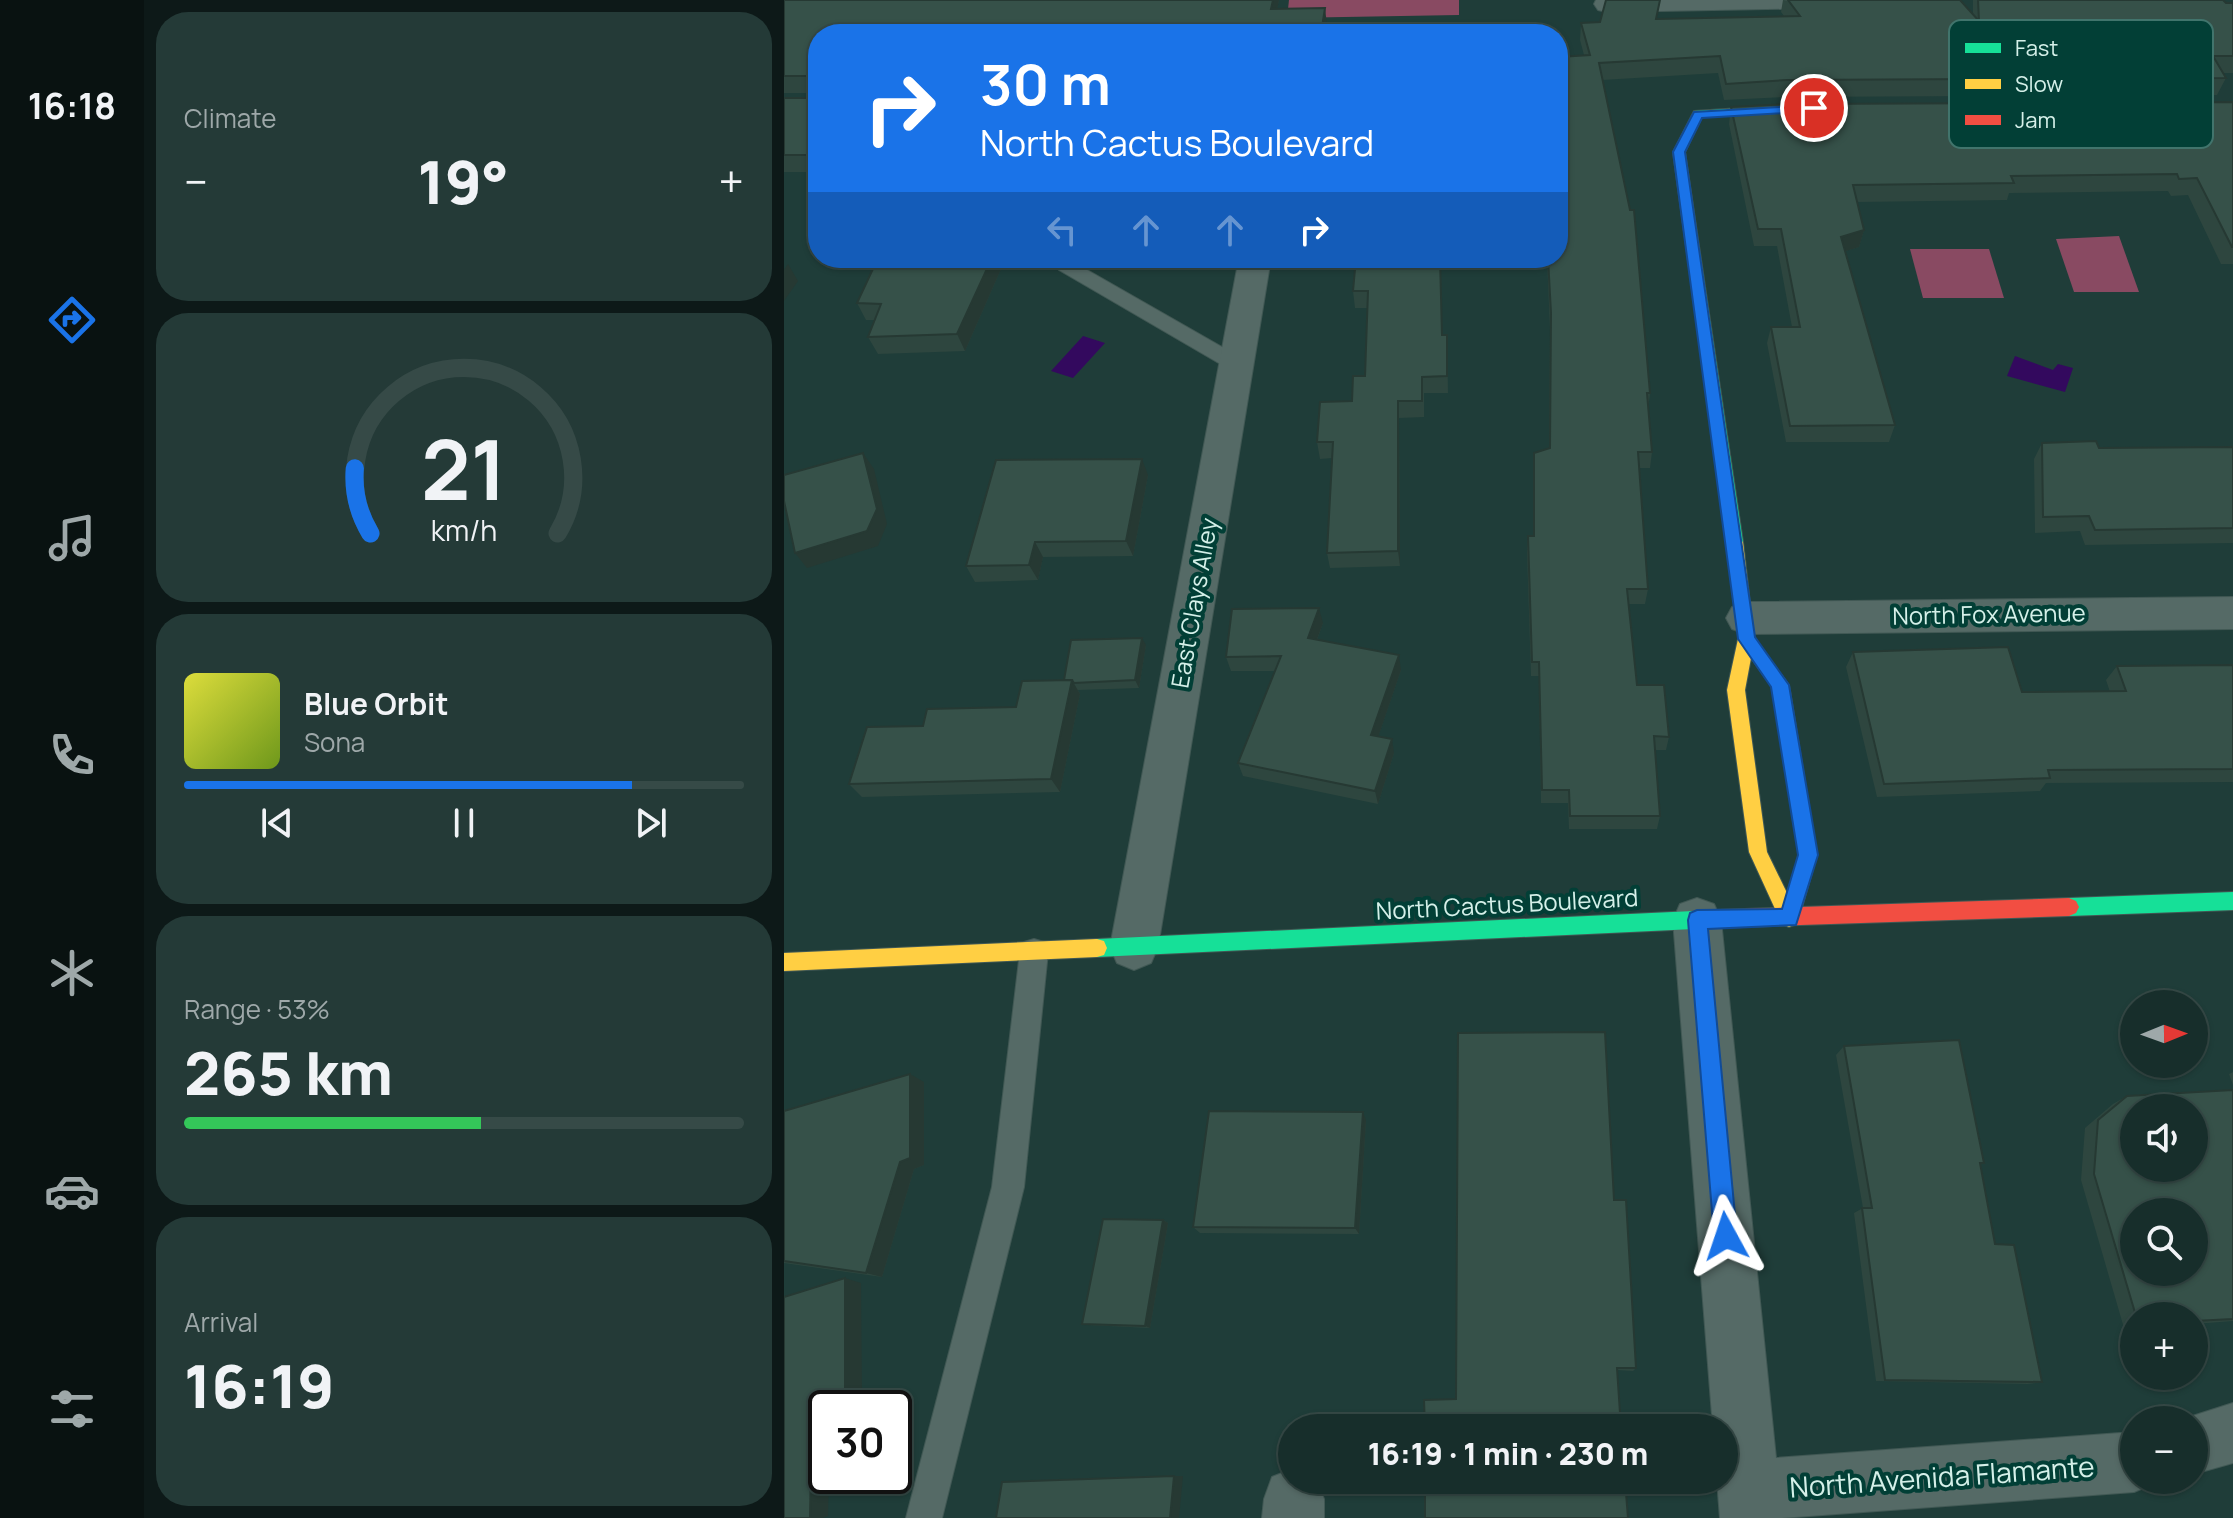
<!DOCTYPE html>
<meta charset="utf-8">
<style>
body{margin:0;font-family:Manrope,sans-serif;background:#243a37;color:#f1f3f6;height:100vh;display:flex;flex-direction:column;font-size:30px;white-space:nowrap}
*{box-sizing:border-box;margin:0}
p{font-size:26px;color:#9ea8a9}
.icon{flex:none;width:44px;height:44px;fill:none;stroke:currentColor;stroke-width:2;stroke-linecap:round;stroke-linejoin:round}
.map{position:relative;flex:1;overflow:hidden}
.panel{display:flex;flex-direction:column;gap:12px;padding:12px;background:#0d1918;width:640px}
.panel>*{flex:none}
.hud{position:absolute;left:24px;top:24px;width:760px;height:244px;border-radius:32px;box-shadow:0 2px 6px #0004,0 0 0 2px #364a47;background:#1a73e8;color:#fff;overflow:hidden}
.needle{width:52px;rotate:89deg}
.buttons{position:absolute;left:1336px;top:990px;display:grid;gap:16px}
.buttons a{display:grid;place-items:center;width:88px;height:88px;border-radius:50%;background:#172e2b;box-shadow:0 2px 6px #0004,0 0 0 2px #364a47;font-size:40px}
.speed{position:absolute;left:24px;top:1390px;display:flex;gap:16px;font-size:40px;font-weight:700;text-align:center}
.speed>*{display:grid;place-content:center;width:104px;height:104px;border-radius:50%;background:#172e2b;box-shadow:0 2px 6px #0004,0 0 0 2px #364a47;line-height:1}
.speed .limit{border:4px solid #111;border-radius:12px;background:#fff;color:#111}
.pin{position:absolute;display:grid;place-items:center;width:68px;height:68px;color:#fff;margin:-34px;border:4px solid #fff;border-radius:50%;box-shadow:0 2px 8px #0007}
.me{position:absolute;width:88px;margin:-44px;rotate:355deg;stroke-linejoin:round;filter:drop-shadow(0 0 6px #0008)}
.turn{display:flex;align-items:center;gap:28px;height:168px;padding:0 40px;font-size:36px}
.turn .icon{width:104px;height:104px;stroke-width:2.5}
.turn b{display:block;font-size:56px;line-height:68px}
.lanes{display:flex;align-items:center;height:76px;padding:0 40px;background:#0003;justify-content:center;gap:40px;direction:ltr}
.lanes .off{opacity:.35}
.big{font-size:60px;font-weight:800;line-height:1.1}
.panel .widget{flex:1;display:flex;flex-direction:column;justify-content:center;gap:12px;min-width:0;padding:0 28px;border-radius:32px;background:#243a37}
.panel .dial{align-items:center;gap:0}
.dial svg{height:208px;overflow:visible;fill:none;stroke:#364a47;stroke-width:7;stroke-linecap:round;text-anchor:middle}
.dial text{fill:#f1f3f6;stroke:none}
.song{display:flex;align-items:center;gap:24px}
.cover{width:96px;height:96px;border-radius:12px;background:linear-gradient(135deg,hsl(60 70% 55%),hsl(80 70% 35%))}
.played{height:8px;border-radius:4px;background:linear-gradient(90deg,#1a73e8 80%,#364a47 80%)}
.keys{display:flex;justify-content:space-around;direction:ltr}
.heat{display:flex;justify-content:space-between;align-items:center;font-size:44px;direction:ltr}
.charge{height:12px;border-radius:6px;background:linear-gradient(90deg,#34c759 53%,#364a47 0)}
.trip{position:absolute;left:494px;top:1414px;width:460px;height:80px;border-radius:40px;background:#172e2b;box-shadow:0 2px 6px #0004,0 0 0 2px #364a47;font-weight:800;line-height:80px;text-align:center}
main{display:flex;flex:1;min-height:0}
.tabs{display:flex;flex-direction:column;width:144px;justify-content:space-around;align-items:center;background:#091211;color:#9ea8a9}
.tabs .icon{width:56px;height:56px}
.tabs .active{color:#1a73e8}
.tabs b{font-size:36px;color:#f1f3f6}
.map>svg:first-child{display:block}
.green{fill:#894a62}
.water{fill:#33095e}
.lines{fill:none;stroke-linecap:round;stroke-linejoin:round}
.lane-casing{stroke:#415854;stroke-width:2}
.street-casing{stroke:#415854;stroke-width:2}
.fast-casing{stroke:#415854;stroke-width:2}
.slow-casing{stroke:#415854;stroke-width:2}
.jam-casing{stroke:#415854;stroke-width:2}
.lane{fill:#556a66;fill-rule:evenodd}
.street{fill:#556a66;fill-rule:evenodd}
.fast{fill:#16e098;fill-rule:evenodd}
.slow{fill:#ffcf43;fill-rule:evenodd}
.jam{fill:#f24e42;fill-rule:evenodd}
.wall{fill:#2e463f}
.shaded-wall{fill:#263933}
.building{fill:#365149;stroke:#263933;stroke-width:2;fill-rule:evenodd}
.route{fill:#1a73e8;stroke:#114b97;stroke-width:2}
.labels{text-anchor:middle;stroke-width:8;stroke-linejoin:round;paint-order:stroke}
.street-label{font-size:24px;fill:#d5f0e9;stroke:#023f36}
.near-street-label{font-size:28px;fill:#d5f0e9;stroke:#023f36}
.key{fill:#023f36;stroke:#41746c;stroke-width:2}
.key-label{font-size:22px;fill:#d5f0e9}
</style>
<main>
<nav class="tabs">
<b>16:18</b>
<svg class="icon active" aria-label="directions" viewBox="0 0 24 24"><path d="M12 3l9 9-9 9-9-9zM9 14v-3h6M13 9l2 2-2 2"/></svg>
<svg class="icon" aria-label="music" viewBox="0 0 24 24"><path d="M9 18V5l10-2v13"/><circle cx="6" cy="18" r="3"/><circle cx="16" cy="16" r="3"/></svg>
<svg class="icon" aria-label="phone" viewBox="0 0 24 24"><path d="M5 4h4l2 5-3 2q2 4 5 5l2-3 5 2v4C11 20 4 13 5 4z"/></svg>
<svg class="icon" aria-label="climate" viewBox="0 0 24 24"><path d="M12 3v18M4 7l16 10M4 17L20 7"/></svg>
<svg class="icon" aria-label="car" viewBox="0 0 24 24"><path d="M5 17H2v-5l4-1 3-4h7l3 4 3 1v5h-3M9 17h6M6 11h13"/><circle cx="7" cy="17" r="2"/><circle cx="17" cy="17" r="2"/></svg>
<svg class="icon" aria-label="filters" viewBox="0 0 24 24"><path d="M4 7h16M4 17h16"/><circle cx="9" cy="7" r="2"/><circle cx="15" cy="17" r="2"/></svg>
</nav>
<section class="panel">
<div class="widget"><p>Climate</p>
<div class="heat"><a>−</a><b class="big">19°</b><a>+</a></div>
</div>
<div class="widget dial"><svg viewBox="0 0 100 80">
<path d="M14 69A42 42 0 1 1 86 69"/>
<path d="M14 69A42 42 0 0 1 8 44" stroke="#1a73e8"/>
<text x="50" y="56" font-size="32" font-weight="700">21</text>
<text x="50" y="72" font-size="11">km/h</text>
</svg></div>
<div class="widget">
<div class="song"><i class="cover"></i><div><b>Blue Orbit</b><p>Sona</p></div></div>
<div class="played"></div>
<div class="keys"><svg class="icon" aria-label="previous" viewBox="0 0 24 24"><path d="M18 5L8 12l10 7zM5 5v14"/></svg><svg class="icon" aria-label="pause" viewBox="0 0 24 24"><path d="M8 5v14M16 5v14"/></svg><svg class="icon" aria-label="next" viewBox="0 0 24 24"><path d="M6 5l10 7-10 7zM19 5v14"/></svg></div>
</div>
<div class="widget"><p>Range · 53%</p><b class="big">265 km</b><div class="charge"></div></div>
<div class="widget"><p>Arrival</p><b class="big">16:19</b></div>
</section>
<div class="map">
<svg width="1449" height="1518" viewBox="0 0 1449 1518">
<rect width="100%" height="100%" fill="#1f3d39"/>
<g class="green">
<path d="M 505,0 L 675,0 L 675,15 L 503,18 Z"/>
<path d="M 1335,236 L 1355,292 L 1290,292 L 1272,239 Z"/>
<path d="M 1126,249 L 1205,249 L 1220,298 L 1139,298 Z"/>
</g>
<g class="water">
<path d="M 299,336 L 321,343 L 289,378 L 267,371 Z"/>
<path d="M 1231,356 L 1269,370 L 1274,364 L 1289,368 L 1281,392 L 1223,376 Z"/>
</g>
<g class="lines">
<defs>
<g id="lane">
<path d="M 270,258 L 290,258 L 291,263 L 459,359 L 462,364 L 459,369 L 445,369 L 275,270 Z"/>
<path d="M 250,939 L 260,942 L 264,952 L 240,1187 L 158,1518 L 122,1518 L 208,1187 L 236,952 L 240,942 Z"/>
</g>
<g id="street">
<path d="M 812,0 L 1055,0 L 1051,6 L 1042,8 L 823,12 L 814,10 L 810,4 Z"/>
<path d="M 455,258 L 487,258 L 374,947 L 367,963 L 350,970 L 333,963 L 326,947 Z"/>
<path d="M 1449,597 L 1449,629 L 962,634 L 948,629 L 942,618 L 948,607 L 962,602 Z"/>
<path d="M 913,898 L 930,904 L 937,920 L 992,1458 L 1350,1432 L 1350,1480 L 1373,1480 L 1371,1483 L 1350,1492 L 998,1518 L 936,1518 L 933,1480 L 940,1480 L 940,1428 L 929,1428 L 889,920 L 896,904 Z"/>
<path d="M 1449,1403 L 1449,1463 L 1410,1474 L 1410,1420 L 1396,1420 Z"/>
<path d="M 508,1469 L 508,1480 L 533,1480 L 540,1499 L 540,1518 L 478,1518 L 480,1499 L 488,1477 Z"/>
</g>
<g id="fast">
<path d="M 1006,105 L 1012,109 L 1010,112 L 918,117 L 901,152 L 959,542 L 951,548 L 943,542 L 889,152 L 910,111 Z"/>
<path d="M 1449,892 L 1449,910 L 1285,916 L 1278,913 L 1275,907 L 1278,901 L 1285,898 Z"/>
<path d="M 931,910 L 938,913 L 941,919 L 938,925 L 931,928 L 313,957 L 306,955 L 303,948 L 306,941 L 313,939 Z"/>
</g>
<g id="slow">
<path d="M 951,536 L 959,542 L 970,638 L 1005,685 L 1033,855 L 1015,918 L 1012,924 L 1005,927 L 998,924 L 965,852 L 943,690 L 954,639 L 954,618 L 943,542 ZM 967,658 L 988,687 L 1015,855 L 1003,893 L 983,852 L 961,690 Z"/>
<path d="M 313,939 L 320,941 L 323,948 L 320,955 L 313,957 L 0,971 L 0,953 Z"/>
</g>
<path id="jam" d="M 1285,898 L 1292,901 L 1295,907 L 1292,913 L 1285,916 L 931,928 L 924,925 L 921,919 L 924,913 L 931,910 Z"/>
</defs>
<use href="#lane" class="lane-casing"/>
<use href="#street" class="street-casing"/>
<use href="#fast" class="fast-casing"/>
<use href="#slow" class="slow-casing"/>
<use href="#jam" class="jam-casing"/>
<use href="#lane" class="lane"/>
<use href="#street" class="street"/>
<use href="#fast" class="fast"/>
<use href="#slow" class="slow"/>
<use href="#jam" class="jam"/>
</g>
<g class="wall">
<path d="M 0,0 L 495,0 L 493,9 L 543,25 L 542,34 L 34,34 L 34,172 L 0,172 L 0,98 L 28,98 L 28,93 L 0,93 Z"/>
<path d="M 999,0 L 1189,14 L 1189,0 L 1439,0 L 1442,3 L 1449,3 L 1449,73 L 1439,73 L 1442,78 L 1433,95 L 1000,97 L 940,100 L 934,73 L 818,80 L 866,393 L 864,410 L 868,452 L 866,468 L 855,468 L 864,589 L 861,604 L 844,604 L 853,685 L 885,737 L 882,750 L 871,750 L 876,816 L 873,829 L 785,829 L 784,803 L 757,803 L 755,676 L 747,676 L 743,552 L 744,536 L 750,536 L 765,448 L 766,330 L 763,258 L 774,258 L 800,55 L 796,40 L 797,23 L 874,19 L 1000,16 L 997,12 Z"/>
<path d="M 1449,102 L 1449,264 L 1437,264 L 1404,195 L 1387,196 L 1384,191 L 1225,193 L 1223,200 L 1073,202 L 1080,230 L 1075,247 L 1061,251 L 1111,425 L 1105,442 L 1002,442 L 983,343 L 987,327 L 1008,327 L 993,246 L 970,246 L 945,124 L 947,107 Z"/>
<path d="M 572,258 L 659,335 L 663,335 L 664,393 L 640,393 L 640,417 L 615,418 L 616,566 L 546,568 L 543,553 L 548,458 L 536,459 L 533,442 L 568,401 L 581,376 L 583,308 L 571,308 L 569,291 Z"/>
<path d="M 214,263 L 217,269 L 181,351 L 94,354 L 84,337 L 91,320 L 82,320 L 73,303 Z"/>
<path d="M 1258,443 L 1315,448 L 1449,447 L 1449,543 L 1301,545 L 1296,531 L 1251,533 L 1250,459 Z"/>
<path d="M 364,475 L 349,556 L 259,557 L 254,580 L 191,582 L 182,566 Z"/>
<path d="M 539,623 L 533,640 L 617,670 L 594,737 L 610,753 L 594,804 L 459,776 L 454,763 L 491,671 L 447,671 L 442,657 Z"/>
<path d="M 362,645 L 355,688 L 294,690 L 296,694 L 276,792 L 78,797 L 65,784 L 139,726 L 232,707 L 280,680 Z"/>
<path d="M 1069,652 L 1238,692 L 1326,692 L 1322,680 L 1333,666 L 1449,665 L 1449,782 L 1262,783 L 1256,791 L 1093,797 L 1062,667 Z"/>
<path d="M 1060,1046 L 1200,1163 L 1196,1165 L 1211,1244 L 1258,1382 L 1244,1384 L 1092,1381 L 1070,1213 L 1079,1208 L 1052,1055 Z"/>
<path d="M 1449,1072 L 1449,1085 L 1445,1074 Z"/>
<path d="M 140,1082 L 140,1165 L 130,1169 L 98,1277 L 0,1263 L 0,1111 Z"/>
<path d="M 1449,1090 L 1449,1321 L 1410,1324 L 1410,1316 L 1350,1316 L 1350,1327 L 1340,1328 L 1297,1180 L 1301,1128 L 1329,1104 L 1343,1096 Z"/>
<path d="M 582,1120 L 575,1234 L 416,1233 L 409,1227 Z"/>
<path d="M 830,1200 L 852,1368 L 849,1371 L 833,1370 L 672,1399 Z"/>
<path d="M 379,1220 L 384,1223 L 366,1328 L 303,1325 L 298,1324 Z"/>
</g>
<g class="shaded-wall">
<path d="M 489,0 L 495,0 L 490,25 L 487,9 Z"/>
<path d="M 541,8 L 543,25 L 542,34 L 537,34 Z"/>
<path d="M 1080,230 L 1075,247 L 1052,254 L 1057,237 Z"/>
<path d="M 207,258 L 216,258 L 214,263 L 217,269 L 181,351 L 173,334 Z"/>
<path d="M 4,264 L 14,281 L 0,301 L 0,270 Z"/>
<path d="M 614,401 L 615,418 L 616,566 L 614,551 Z"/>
<path d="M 79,453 L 90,469 L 103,524 L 94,546 L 23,568 L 11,553 Z"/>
<path d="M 358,459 L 364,475 L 349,556 L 342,541 Z"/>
<path d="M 251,542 L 259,557 L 254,580 L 245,565 Z"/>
<path d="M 535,608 L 539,623 L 528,653 L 524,638 Z"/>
<path d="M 358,638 L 362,645 L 355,688 L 351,680 Z"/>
<path d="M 615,655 L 617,670 L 590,749 L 587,735 Z"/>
<path d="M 288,680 L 296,694 L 276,792 L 267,779 Z"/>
<path d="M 608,739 L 610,753 L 594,804 L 591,791 Z"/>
<path d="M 126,1074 L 140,1082 L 140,1165 L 130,1169 L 98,1277 L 82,1273 Z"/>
<path d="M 579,1112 L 582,1120 L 575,1234 L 571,1228 Z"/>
<path d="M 379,1220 L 384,1223 L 366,1328 L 361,1326 Z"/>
<path d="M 61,1278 L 77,1283 L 78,1396 L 48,1408 L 42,1408 L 42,1476 L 45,1476 L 44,1516 L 39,1518 L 25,1518 L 28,1408 Z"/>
<path d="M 390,1476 L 399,1476 L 395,1518 L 386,1518 Z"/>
</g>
<g class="building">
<path d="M 0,0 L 489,0 L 487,9 L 541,8 L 537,34 L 34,34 L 34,155 L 0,155 L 0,98 L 28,98 L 28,76 L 0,76 Z"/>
<path d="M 822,0 L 876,0 L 872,19 L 1016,16 L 1004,0 L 1176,0 L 1195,21 L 1194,0 L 1439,0 L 1442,3 L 1449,3 L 1449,56 L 1429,56 L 1442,78 L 1003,80 L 942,84 L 936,56 L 815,63 L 846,210 L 850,210 L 866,393 L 863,393 L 868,452 L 854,452 L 864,589 L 843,589 L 853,685 L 880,685 L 885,737 L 870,736 L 876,816 L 786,816 L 785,790 L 758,790 L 755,662 L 748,662 L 744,536 L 750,536 L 750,453 L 766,448 L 767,313 L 764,258 L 774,258 L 774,57 L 806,55 L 797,23 L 816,22 Z"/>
<path d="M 1449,102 L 1449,247 L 1448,247 L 1413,178 L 1395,179 L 1393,174 L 1227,176 L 1230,183 L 1069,185 L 1080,230 L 1057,237 L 1111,425 L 1006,426 L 987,327 L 1016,327 L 997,229 L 974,229 L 947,107 L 1004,104 Z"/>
<path d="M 94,258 L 208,258 L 173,334 L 84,337 L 97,304 L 73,303 Z"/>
<path d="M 572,258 L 656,258 L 658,335 L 663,335 L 663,376 L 638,377 L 638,401 L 614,401 L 614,551 L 543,553 L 549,442 L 533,442 L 536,402 L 568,401 L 569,376 L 581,376 L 584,291 L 569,291 Z"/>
<path d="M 1312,441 L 1315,448 L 1449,447 L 1449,528 L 1311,530 L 1305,516 L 1259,517 L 1258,443 Z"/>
<path d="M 79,453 L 93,509 L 83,531 L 11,553 L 0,501 L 0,475 Z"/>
<path d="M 358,459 L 342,541 L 251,542 L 245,565 L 182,566 L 212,460 Z"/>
<path d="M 535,608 L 524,638 L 615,655 L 587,735 L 608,739 L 591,791 L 454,763 L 497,656 L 442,657 L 448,609 Z"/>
<path d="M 358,638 L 351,680 L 290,683 L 288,680 L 280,680 L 287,640 Z"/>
<path d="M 1224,647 L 1238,692 L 1342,691 L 1333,666 L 1449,665 L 1449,769 L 1264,770 L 1266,778 L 1100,784 L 1069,652 Z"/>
<path d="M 288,680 L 267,779 L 65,784 L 83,727 L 139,726 L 143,709 L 232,707 L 238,681 Z"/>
<path d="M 821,1032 L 830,1200 L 842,1200 L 852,1368 L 833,1368 L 837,1428 L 641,1428 L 640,1400 L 672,1399 L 674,1033 Z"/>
<path d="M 1175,1040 L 1200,1163 L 1196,1163 L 1211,1244 L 1230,1245 L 1258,1382 L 1101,1380 L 1078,1208 L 1088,1208 L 1060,1046 Z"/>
<path d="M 126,1074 L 126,1158 L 116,1162 L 82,1273 L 0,1261 L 0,1111 Z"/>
<path d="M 1449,1090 L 1449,1319 L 1410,1321 L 1410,1316 L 1352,1316 L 1310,1174 L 1314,1120 L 1343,1096 ZM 1350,1108 L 1410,1108 L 1410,1168 L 1350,1168 ZM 1350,1212 L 1410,1212 L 1410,1272 L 1350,1272 Z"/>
<path d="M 425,1111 L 579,1112 L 571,1228 L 409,1227 Z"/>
<path d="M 319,1219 L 379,1220 L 361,1326 L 298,1324 Z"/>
<path d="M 61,1278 L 61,1394 L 28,1408 L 26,1518 L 0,1518 L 0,1297 Z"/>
<path d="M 390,1476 L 386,1518 L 212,1518 L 218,1482 Z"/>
<path d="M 641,1480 L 841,1480 L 844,1518 L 641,1518 Z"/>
</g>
<path class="route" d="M 1030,105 L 1036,108 L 1034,111 L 918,118 L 901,152 L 971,637 L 1005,685 L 1034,855 L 1012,925 L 924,929 L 953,1236 L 950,1244 L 942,1248 L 934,1244 L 930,1236 L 904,920 L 906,913 L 913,910 L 998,909 L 1014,855 L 987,687 L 954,639 L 889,152 L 910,112 Z"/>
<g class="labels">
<g class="street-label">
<text transform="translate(411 603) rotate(-80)" y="8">East Clays Alley</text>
<text transform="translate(1205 615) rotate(-1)" y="8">North Fox Avenue</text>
<text transform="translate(723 905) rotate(-3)" y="8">North Cactus Boulevard</text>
</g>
<g class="near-street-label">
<text transform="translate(1158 1477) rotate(-4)" y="10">North Avenida Flamante</text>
</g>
</g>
<rect x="1165" y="20" width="264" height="128" rx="12" class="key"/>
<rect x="1181" y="43" width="36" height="10" fill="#16e098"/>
<rect x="1181" y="79" width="36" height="10" fill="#ffcf43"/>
<rect x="1181" y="115" width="36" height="10" fill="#f24e42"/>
<g class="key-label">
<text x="1231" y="56">Fast</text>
<text x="1231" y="92">Slow</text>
<text x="1231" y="128">Jam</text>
</g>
</svg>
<div class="buttons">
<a><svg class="needle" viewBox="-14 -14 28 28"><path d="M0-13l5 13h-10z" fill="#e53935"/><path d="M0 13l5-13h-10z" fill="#9ea8a9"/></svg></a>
<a><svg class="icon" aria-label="sound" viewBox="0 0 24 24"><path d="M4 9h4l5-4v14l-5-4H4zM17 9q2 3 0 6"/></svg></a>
<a><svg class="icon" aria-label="search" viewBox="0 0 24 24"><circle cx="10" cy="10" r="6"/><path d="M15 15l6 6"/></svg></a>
<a>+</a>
<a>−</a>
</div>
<div class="speed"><div class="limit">30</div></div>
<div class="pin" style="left:1030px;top:108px;background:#d93025"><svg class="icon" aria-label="arrive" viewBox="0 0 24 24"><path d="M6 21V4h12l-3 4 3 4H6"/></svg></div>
<svg class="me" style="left:942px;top:1236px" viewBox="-20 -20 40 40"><path d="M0-17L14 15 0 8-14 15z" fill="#1a73e8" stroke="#fff" stroke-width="4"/></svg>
<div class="trip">16:19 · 1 min · 230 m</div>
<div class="hud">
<div class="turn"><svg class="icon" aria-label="right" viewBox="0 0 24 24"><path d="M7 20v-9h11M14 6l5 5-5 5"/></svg><div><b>30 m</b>North Cactus Boulevard</div></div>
<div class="lanes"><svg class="icon off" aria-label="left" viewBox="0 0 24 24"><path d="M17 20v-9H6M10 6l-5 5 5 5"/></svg><svg class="icon off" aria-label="ahead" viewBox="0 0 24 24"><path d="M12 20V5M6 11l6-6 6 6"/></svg><svg class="icon off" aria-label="ahead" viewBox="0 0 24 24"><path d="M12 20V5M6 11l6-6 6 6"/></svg><svg class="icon" aria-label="right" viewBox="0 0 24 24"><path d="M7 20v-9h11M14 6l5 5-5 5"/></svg></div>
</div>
</div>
</main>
